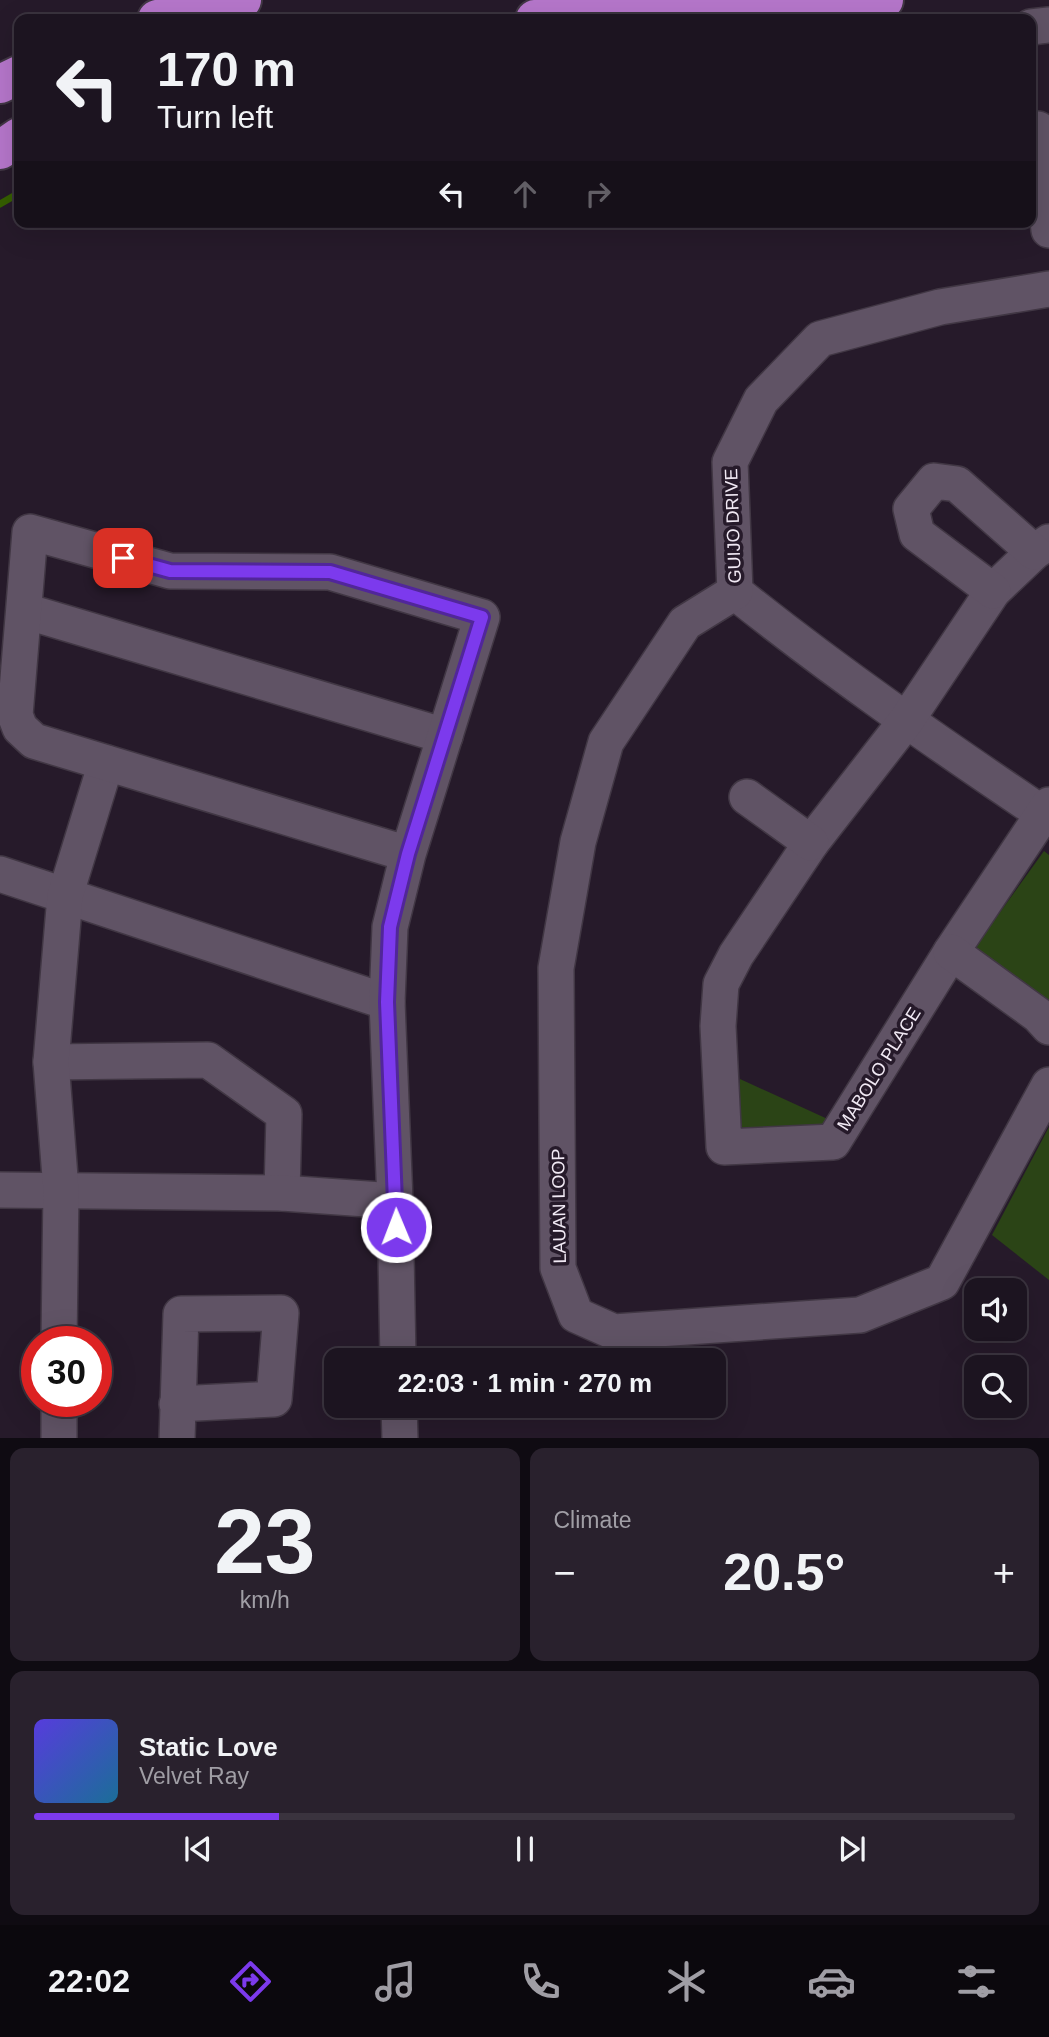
<!DOCTYPE html>
<meta charset="utf-8">
<style>
body{margin:0;font-family:Helvetica,sans-serif;background:#29212d;color:#f1f3f6;height:100vh;display:flex;flex-direction:column;font-size:26px;white-space:nowrap}
*{box-sizing:border-box;margin:0}
p{font-size:23px;color:#a09ea5}
.icon{flex:none;width:38px;height:38px;fill:none;stroke:currentColor;stroke-width:2;stroke-linecap:round;stroke-linejoin:round}
.map{position:relative;height:1438px;overflow:hidden}
.details{display:flex;flex-direction:column;gap:10px;padding:10px;background:#0f0b12;flex:1}
.details>*{flex:none}
.top-card{position:absolute;left:14px;top:14px;width:1022px;height:214px;border-radius:14px;box-shadow:0 7px 28px #0002,0 0 0 2px #3a333e;background:#1c1420;color:#f1f3f6;overflow:hidden}
.controls{position:absolute;left:964px;top:1278px;display:grid;gap:14px}
.controls a{display:grid;place-items:center;width:63px;height:63px;border-radius:14px;background:#1c1420;box-shadow:0 7px 28px #0002,0 0 0 2px #3a333e;font-size:35px}
.speed{position:absolute;left:21px;top:1326px;display:flex;gap:14px;font-size:35px;font-weight:700;text-align:center}
.speed>*{display:grid;place-content:center;width:91px;height:91px;border-radius:50%;background:#1c1420;box-shadow:0 7px 28px #0002,0 0 0 2px #3a333e;line-height:1}
.speed .limit{border:10px solid #d22;background:#fff;color:#111}
.pin{position:absolute;display:grid;place-items:center;width:60px;height:60px;color:#fff;margin:-30px;border-radius:14px;box-shadow:0 4px 10px #0006}
.me{position:absolute;width:77px;margin:-38px;rotate:359deg;stroke-linejoin:round;filter:drop-shadow(0 0 5px #0008)}
.turn{display:flex;align-items:center;gap:24px;height:147px;padding:0 28px;font-size:32px}
.turn .icon{width:91px;height:91px;stroke-width:2.5}
.turn b{display:block;font-size:49px;line-height:60px}
.lanes{display:flex;align-items:center;height:66px;padding:0 28px;background:#0003;justify-content:center;gap:35px;direction:ltr}
.lanes .off{opacity:.35}
.big{font-size:52px;font-weight:800;line-height:1.1}
.details .tile{flex:1;display:flex;flex-direction:column;justify-content:center;gap:10px;min-width:0;padding:0 24px;border-radius:14px;background:#29212d}
.details .dial{align-items:center;gap:0}
.dial b{font-size:91px;line-height:1}
.song{display:flex;align-items:center;gap:21px}
.cover{width:84px;height:84px;border-radius:10px;background:linear-gradient(135deg,hsl(250 70% 55%),hsl(200 70% 35%))}
.played{height:7px;border-radius:4px;background:linear-gradient(90deg,#7c3aed 25%,#3a333e 25%)}
.keys{display:flex;justify-content:space-around;direction:ltr}
.heat{display:flex;justify-content:space-between;align-items:center;font-size:38px;direction:ltr}
.details .tiles{flex:1;display:grid;gap:10px;grid-template-columns:1fr 1fr}
.tile:last-child{grid-column:span 2}
.trip{position:absolute;left:324px;top:1348px;width:402px;height:70px;border-radius:14px;background:#1c1420;box-shadow:0 7px 28px #0002,0 0 0 2px #3a333e;font-weight:800;line-height:70px;text-align:center}
.tab-bar{display:flex;height:112px;justify-content:space-around;align-items:center;background:#0b080d;color:#a09ea5}
.tab-bar .icon{width:49px;height:49px}
.tab-bar .selected{color:#7c3aed}
.tab-bar b{font-size:32px;color:#f1f3f6}
.map>svg:first-child{display:block}
.green{fill:#2b4416}
.lines{fill:none;stroke-linecap:round;stroke-linejoin:round}
.stream{stroke:#355e00;stroke-width:7}
.minor-casing{stroke:#413744;stroke-width:38}
.highway-casing{stroke:#413744;stroke-width:42}
.minor{stroke:#605365;stroke-width:35}
.highway{stroke:#b576ca;stroke-width:38}
.route-casing{stroke:#51269a;stroke-width:18}
.route{stroke:#7c3aed;stroke-width:12}
.labels{text-anchor:middle;stroke-width:7;stroke-linejoin:round;paint-order:stroke}
.street-label{font-size:18px;fill:#f1e9f4;stroke:#261a2a}
</style>
<div class="map">
<svg width="1049" height="1439" viewBox="0 0 1049 1439">
<rect width="100%" height="100%" fill="#261a2a"/>
<g class="green">
<path d="M 1044,851 L 1049,855 L 1049,1016 L 967,958 Z"/>
<path d="M 740,1079 L 832,1121 L 824,1135 L 736,1132 Z"/>
<path d="M 1049,1127 L 1049,1280 L 992,1235 Z"/>
</g>
<g class="lines">
<path class="stream" d="M 0,204 L 19,193"/>
<defs>
<g id="minor">
<path d="M 1031,27 L 1049,25"/>
<path d="M 1038,129 L 1049,230"/>
<path d="M 1049,289 L 940,307 L 820,339 L 761,400 L 730,462 L 735,592 C 836,673 942,746 1049,818"/>
<path d="M 1049,542 L 1034,552 L 993,591 L 906,721 L 811,843 L 736,955 L 721,984 L 718,1026 L 724,1147 L 833,1142 L 951,952 L 1049,805"/>
<path d="M 993,591 L 917,534 L 911,509 L 934,481 L 957,484 L 1034,552"/>
<path d="M 735,592 L 685,623 L 606,742 L 578,842 L 556,968 L 558,1268 L 576,1315 L 614,1332 L 860,1315 L 942,1282 L 1049,1085"/>
<path d="M 25,611 L 445,736"/>
<path d="M 747,797 L 811,843"/>
<path d="M 0,874 L 387,1002"/>
<path d="M 951,952 L 1038,1015 L 1049,1027"/>
<path d="M 51,1062 L 208,1060 L 284,1114 L 282,1193"/>
<path d="M 0,1190 L 282,1193 L 395,1201"/>
<path d="M 59,1342 L 61,1190 L 51,1062 L 65,896 L 106,763"/>
<path d="M 398,1360 L 395,1201 L 387,1002 L 390,927 L 408,854 L 482,617 L 330,572 L 170,571 L 30,532 L 15,715 L 20,728 L 34,741 L 408,854"/>
<path d="M 399,1405 L 400,1439"/>
<path d="M 59,1439 L 59,1402"/>
<path d="M 177,1439 L 181,1314 L 281,1313 L 274,1399 L 177,1404"/>
</g>
<g id="highway">
<path d="M 157,19 L 242,0"/>
<path d="M 535,19 L 774,4 L 884,0"/>
<path d="M 0,84 L 19,75"/>
<path d="M 0,150 L 19,137"/>
</g>
</defs>
<use href="#minor" class="minor-casing"/>
<use href="#highway" class="highway-casing"/>
<use href="#minor" class="minor"/>
<use href="#highway" class="highway"/>
</g>
<g class="lines">
<defs>
<path id="route" d="M 123,558 L 170,571 L 330,572 L 482,617 L 408,854 L 390,927 L 387,1002 L 396,1227"/>
</defs>
<use href="#route" class="route-casing"/>
<use href="#route" class="route"/>
</g>
<g class="labels">
<g class="street-label">
<text transform="translate(733 526) rotate(-92)" y="6">GUIJO DRIVE</text>
<text transform="translate(879 1069) rotate(-58)" y="6">MABOLO PLACE</text>
<text transform="translate(559 1206) rotate(-91)" y="6">LAUAN LOOP</text>
</g>
</g>
</svg>
<div class="controls">
<a><svg class="icon" aria-label="sound" viewBox="0 0 24 24"><path d="M4 9h4l5-4v14l-5-4H4zM17 9q2 3 0 6"/></svg></a>
<a><svg class="icon" aria-label="search" viewBox="0 0 24 24"><circle cx="10" cy="10" r="6"/><path d="M15 15l6 6"/></svg></a>
</div>
<div class="speed"><div class="limit">30</div></div>
<div class="pin" style="left:123px;top:558px;background:#d93025"><svg class="icon" aria-label="arrive" viewBox="0 0 24 24"><path d="M6 21V4h12l-3 4 3 4H6"/></svg></div>
<svg class="me" style="left:396px;top:1227px" viewBox="-20 -20 40 40"><circle r="17" fill="#7c3aed" stroke="#fff" stroke-width="3"/><path d="M0-11L8 9 0 5-8 9z" fill="#fff"/></svg>
<div class="trip">22:03 · 1 min · 270 m</div>
<div class="top-card">
<div class="turn"><svg class="icon" aria-label="left" viewBox="0 0 24 24"><path d="M17 20v-9H6M10 6l-5 5 5 5"/></svg><div><b>170 m</b>Turn left</div></div>
<div class="lanes"><svg class="icon" aria-label="left" viewBox="0 0 24 24"><path d="M17 20v-9H6M10 6l-5 5 5 5"/></svg><svg class="icon off" aria-label="ahead" viewBox="0 0 24 24"><path d="M12 20V5M6 11l6-6 6 6"/></svg><svg class="icon off" aria-label="right" viewBox="0 0 24 24"><path d="M7 20v-9h11M14 6l5 5-5 5"/></svg></div>
</div>
</div>
<section class="details">
<div class="tiles">
<div class="tile dial"><b>23</b><p>km/h</p></div>
<div class="tile"><p>Climate</p>
<div class="heat"><a>−</a><b class="big">20.5°</b><a>+</a></div>
</div>
<div class="tile">
<div class="song"><i class="cover"></i><div><b>Static Love</b><p>Velvet Ray</p></div></div>
<div class="played"></div>
<div class="keys"><svg class="icon" aria-label="previous" viewBox="0 0 24 24"><path d="M18 5L8 12l10 7zM5 5v14"/></svg><svg class="icon" aria-label="pause" viewBox="0 0 24 24"><path d="M8 5v14M16 5v14"/></svg><svg class="icon" aria-label="next" viewBox="0 0 24 24"><path d="M6 5l10 7-10 7zM19 5v14"/></svg></div>
</div>
</div>
</section>
<nav class="tab-bar">
<b>22:02</b>
<svg class="icon selected" aria-label="directions" viewBox="0 0 24 24"><path d="M12 3l9 9-9 9-9-9zM9 14v-3h6M13 9l2 2-2 2"/></svg>
<svg class="icon" aria-label="music" viewBox="0 0 24 24"><path d="M9 18V5l10-2v13"/><circle cx="6" cy="18" r="3"/><circle cx="16" cy="16" r="3"/></svg>
<svg class="icon" aria-label="phone" viewBox="0 0 24 24"><path d="M5 4h4l2 5-3 2q2 4 5 5l2-3 5 2v4C11 20 4 13 5 4z"/></svg>
<svg class="icon" aria-label="climate" viewBox="0 0 24 24"><path d="M12 3v18M4 7l16 10M4 17L20 7"/></svg>
<svg class="icon" aria-label="car" viewBox="0 0 24 24"><path d="M5 17H2v-5l4-1 3-4h7l3 4 3 1v5h-3M9 17h6M6 11h13"/><circle cx="7" cy="17" r="2"/><circle cx="17" cy="17" r="2"/></svg>
<svg class="icon" aria-label="filters" viewBox="0 0 24 24"><path d="M4 7h16M4 17h16"/><circle cx="9" cy="7" r="2"/><circle cx="15" cy="17" r="2"/></svg>
</nav>
